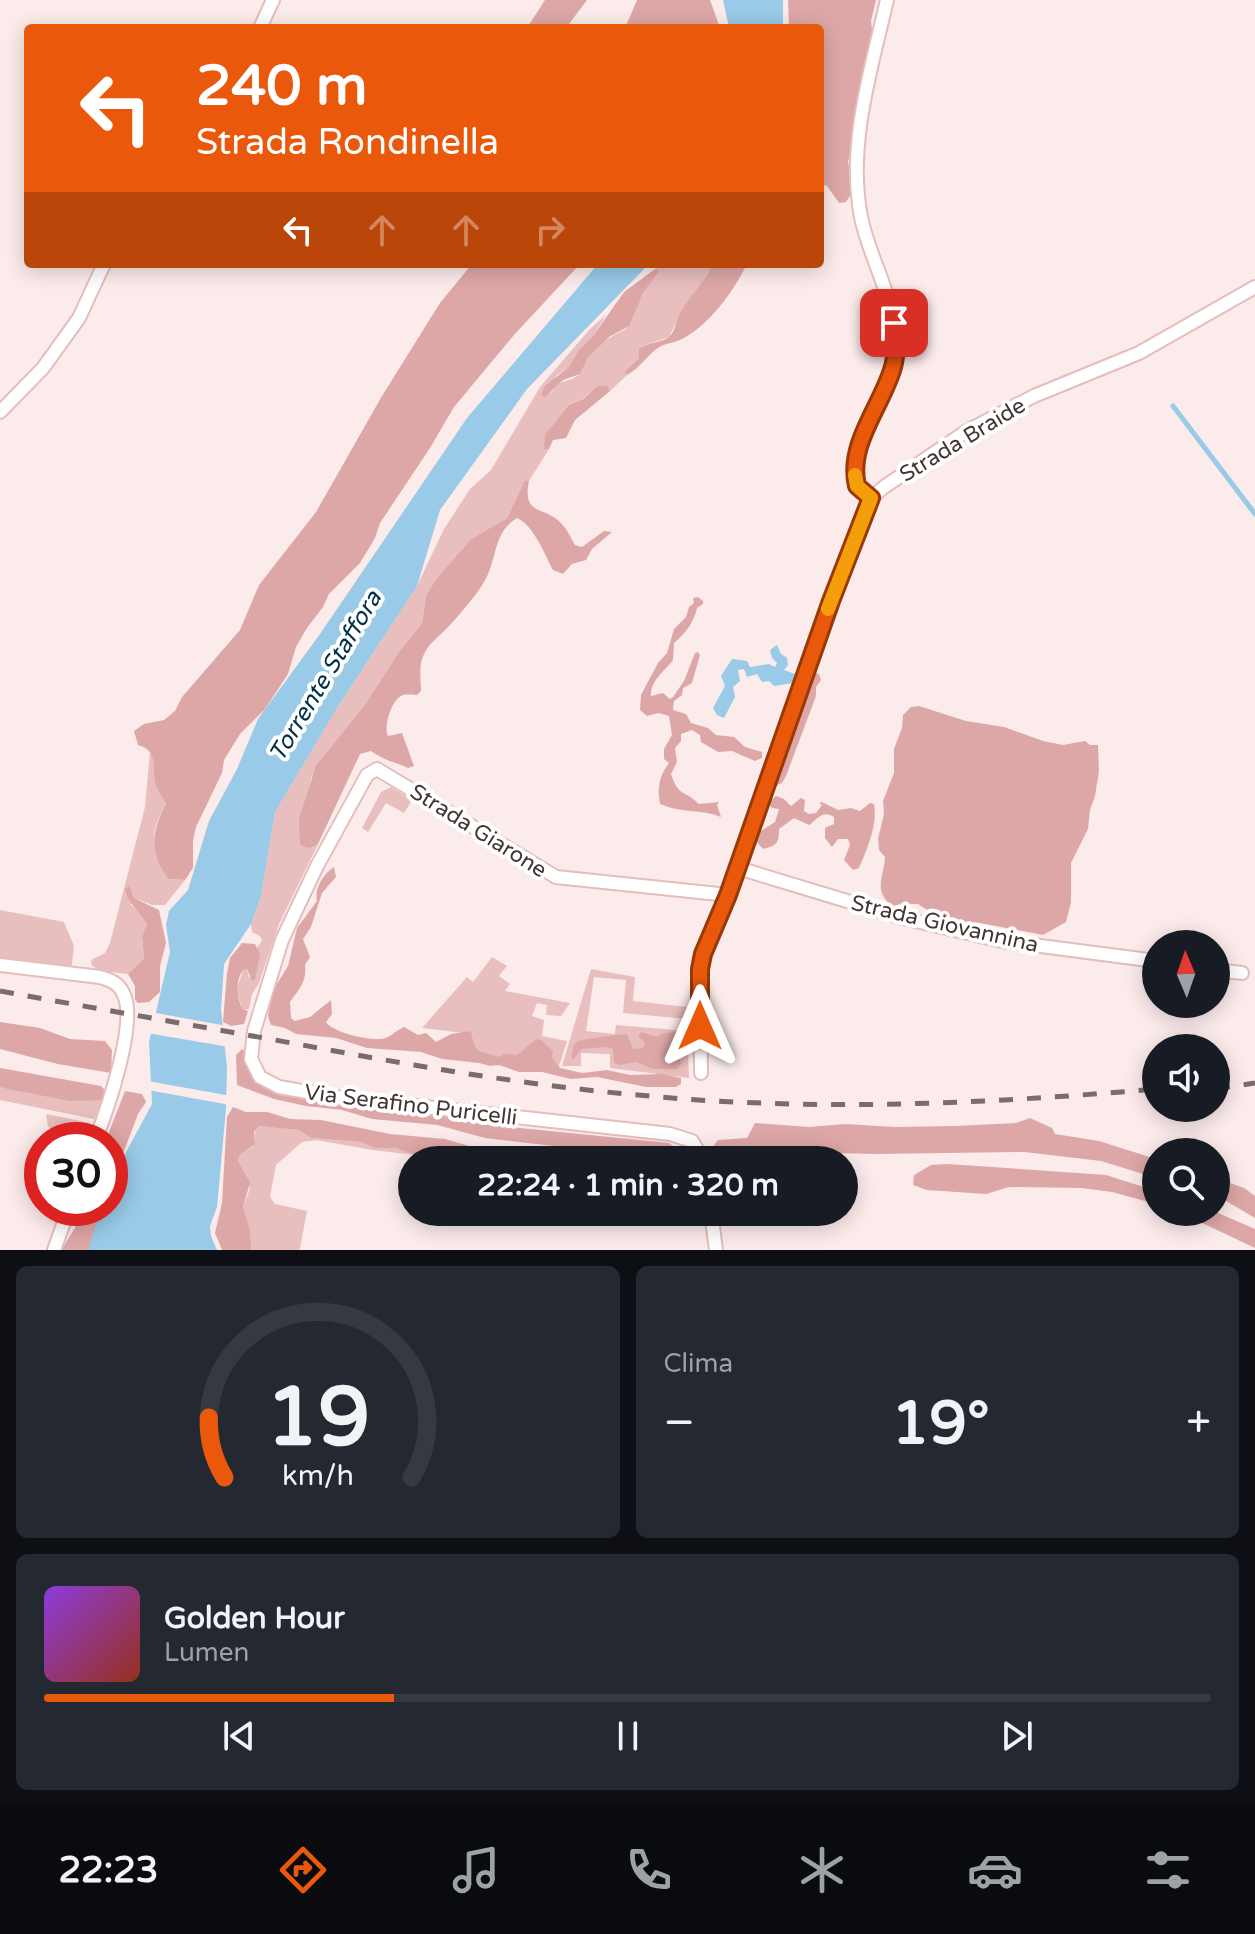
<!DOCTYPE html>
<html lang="it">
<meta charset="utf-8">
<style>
body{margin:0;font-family:"Varela Round",sans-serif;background:#242831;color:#f1f3f6;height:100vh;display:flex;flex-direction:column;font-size:30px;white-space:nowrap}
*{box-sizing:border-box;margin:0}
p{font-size:26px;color:#9ea1a6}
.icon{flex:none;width:44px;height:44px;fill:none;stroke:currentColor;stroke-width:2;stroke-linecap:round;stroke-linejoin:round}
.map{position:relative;height:1250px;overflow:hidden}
.panel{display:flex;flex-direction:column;gap:16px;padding:16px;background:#0d0f14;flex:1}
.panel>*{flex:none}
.banner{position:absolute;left:24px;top:24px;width:800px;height:244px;border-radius:8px;box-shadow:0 4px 20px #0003;background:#ea580c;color:#fff;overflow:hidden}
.needle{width:52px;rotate:358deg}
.tools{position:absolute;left:1142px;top:930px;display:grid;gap:16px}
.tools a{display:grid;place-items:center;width:88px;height:88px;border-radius:50%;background:#171b24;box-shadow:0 4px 20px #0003;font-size:40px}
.speed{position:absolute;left:24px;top:1122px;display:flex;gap:16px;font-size:40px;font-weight:700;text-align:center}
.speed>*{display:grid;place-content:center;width:104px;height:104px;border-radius:50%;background:#171b24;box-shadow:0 4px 20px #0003;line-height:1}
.speed .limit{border:12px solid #d22;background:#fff;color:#111}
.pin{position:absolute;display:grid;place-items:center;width:68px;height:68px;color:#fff;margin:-34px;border-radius:16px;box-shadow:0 4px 12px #0006}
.me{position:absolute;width:88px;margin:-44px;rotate:0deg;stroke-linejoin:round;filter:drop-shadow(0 0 6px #0008)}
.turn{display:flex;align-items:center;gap:28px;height:168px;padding:0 40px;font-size:36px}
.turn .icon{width:104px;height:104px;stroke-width:2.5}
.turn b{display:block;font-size:56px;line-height:68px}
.lanes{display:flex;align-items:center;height:76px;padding:0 40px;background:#0003;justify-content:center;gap:40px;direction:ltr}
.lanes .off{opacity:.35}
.big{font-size:60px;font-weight:700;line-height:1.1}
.panel .tile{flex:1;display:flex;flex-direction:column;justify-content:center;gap:12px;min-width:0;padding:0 28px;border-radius:12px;background:#242831}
.panel .dial{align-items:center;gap:0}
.dial svg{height:208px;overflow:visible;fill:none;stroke:#363941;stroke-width:7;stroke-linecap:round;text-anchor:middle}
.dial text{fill:#f1f3f6;stroke:none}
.song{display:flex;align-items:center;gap:24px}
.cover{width:96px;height:96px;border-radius:12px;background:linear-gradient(135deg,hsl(270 70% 55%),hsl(10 70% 35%))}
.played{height:8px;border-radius:4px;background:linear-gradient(90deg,#ea580c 30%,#363941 30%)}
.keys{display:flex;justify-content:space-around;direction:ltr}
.heat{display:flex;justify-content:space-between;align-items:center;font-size:44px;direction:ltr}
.panel .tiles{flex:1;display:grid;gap:16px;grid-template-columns:1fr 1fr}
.tile:last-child{grid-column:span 2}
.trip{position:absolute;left:398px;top:1146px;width:460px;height:80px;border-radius:40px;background:#171b24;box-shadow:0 4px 20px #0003;font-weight:700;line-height:80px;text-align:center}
.dock{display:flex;height:128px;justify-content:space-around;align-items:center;background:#090b0e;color:#9ea1a6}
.dock .icon{width:56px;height:56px}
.dock .current{color:#ea580c}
.dock b{font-size:36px;color:#f1f3f6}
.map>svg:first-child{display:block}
.green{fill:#e8bebe}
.forest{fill:#dea7a7}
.water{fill:#99cae7}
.pier{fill:#fcebeb}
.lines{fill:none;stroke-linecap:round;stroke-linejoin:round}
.stream{stroke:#99cae7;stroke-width:5}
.street-casing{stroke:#e4bdbe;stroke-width:16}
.street{stroke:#fff;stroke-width:12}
.rail{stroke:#7b6b6b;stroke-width:5;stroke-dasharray:14 14;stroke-linecap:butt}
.route-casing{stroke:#983908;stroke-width:20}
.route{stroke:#ea580c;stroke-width:14}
.slow{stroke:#f59e0b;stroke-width:14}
.labels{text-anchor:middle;stroke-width:8;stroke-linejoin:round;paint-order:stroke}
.street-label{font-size:22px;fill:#443535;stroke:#fff}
.water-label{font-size:24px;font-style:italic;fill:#043044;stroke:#fff}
</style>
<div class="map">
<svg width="1255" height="1250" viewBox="0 0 1255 1250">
<rect width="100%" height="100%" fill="#fcebeb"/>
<g class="green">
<path d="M 662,264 L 713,264 L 701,285 L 683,308 L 669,337 L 643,346 L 639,358 L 624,372 L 627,375 L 610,391 L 607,387 L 597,386 L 582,399 L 569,405 L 544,448 L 549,449 L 529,481 L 525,480 L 507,518 L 471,539 L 437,578 L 426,595 L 422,623 L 399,652 L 364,706 L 320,760 L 311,778 L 307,798 L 312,848 L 318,844 L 279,924 L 259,983 L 252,994 L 249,1009 L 242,1010 L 237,989 L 243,970 L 247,969 L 249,978 C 256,971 261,958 257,948 L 262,940 L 260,936 L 252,932 L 251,924 L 261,896 L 275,812 L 335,711 L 417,586 L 444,529 L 470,489 L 491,470 L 540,387 L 590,329 L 606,315 L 593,336 L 578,351 L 569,367 L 556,376 L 550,394 C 564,376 561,385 576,377 C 583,373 582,366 585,360 C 593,346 612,336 626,329 L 643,293 L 660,270 L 655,269 Z"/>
<path d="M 150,752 L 155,758 L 156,785 L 166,804 C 147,836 153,848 169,879 L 185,880 L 165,905 L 152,905 L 134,898 L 130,890 L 131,905 L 142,914 L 147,924 L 142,936 L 144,958 L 128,974 L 101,971 L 92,966 L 91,960 L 105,953 L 110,943 L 145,807 Z"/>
<path d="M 391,787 L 412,800 L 404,813 L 386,803 L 368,832 L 362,828 L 381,792 Z"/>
<path d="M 0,910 L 64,922 L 74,946 L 71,971 L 0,959 Z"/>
<path d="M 492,957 L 507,966 L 499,976 L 510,984 L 505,991 L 570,1003 L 561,1016 L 546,1015 L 547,1005 L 537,1003 L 532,1016 L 544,1020 L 542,1036 L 567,1041 L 558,1069 L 457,1053 L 494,1005 L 472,1034 L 422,1028 L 467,977 L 473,982 Z"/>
<path d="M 591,969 L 635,977 L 633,1001 L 687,1007 L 687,1019 L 623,1013 L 626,980 L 594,977 L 586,1031 L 615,1034 L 616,1025 L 687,1031 L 689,1078 L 610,1068 L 610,1054 L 581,1053 L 581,1066 L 562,1066 Z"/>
<path d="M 0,1087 L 103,1099 L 94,1119 L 0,1100 Z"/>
<path d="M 46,1114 L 90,1123 L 84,1140 L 61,1140 L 48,1126 Z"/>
<path d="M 262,1126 L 298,1130 L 311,1138 L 360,1142 L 375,1148 L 395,1148 L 424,1156 L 372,1150 L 317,1140 L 302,1142 L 276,1165 L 270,1197 L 275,1204 L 307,1211 L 300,1248 L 299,1250 L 251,1250 L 243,1207 L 250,1189 L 247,1177 L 238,1160 L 241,1154 L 253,1146 L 256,1127 Z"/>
</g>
<g class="forest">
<path d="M 545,0 L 587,0 L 566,28 L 527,28 Z"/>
<path d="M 637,0 L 710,0 L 720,28 L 625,28 Z"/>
<path d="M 788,0 L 876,0 L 871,21 L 873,38 L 859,88 L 855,142 L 848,161 L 853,191 L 846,202 L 839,203 L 827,186 L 820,184 L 820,28 L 789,28 Z"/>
<path d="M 472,264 L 580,264 L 514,335 L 454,407 L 430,448 L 380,523 L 375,538 L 360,563 L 329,594 L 323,607 L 307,628 L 296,647 L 288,674 L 265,709 L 240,734 L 224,760 L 222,773 L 196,827 L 193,841 L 193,868 L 185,880 L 169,879 C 149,855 151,831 166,804 C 163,798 158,791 156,785 C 151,768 160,751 138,745 L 134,731 L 144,724 L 164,720 L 175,711 L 182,697 L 240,630 L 259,585 L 316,512 L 382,396 L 440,303 Z"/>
<path d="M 713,264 L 747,264 C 733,292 709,326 680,340 C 674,343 667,343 661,346 C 648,353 641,368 627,375 L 624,372 L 639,358 L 639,349 C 648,342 661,343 669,337 C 675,332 676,320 680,313 C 690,296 704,283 713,264 Z"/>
<path d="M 655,269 L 660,270 L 643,293 L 629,326 L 609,337 L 588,357 L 580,374 L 563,380 L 545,397 L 541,395 L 545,386 L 569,367 L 578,351 L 593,336 L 624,292 Z"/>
<path d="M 597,386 L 607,386 L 610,391 L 575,420 L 566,438 L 553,440 L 549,449 L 544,449 L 545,435 L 569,405 L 583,399 Z"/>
<path d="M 525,480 L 529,481 C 522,517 544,505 561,523 C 567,529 571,538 575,545 L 582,547 L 604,531 L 612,532 L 592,549 L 586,560 L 572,564 L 563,574 L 553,570 C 544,553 534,526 517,518 C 492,533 498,559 484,582 C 475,597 461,613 449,626 C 439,637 427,644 422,659 C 419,669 421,681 421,691 L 417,695 C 415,695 405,694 403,695 C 392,698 383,727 388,736 L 402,733 L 414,766 L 408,768 C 393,761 387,762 371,751 L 360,754 L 318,844 C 311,849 307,849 300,844 L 299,819 L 316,765 L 364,706 L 399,652 L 422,623 L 426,595 L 437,578 L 471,539 L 507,518 Z"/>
<path d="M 698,597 L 703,601 L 703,604 L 697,608 C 694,622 685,634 674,643 L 673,660 C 664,672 650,681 651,696 L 663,693 L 670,699 L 673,697 L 684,681 L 695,653 L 698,652 L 700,655 L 692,683 L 683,688 L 682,695 L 674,701 L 673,710 L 686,714 L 691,723 L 708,728 L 716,735 L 734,737 L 745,747 L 762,752 L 762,758 L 755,761 L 732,751 L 718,752 L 701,742 L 700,735 L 692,730 L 681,734 L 681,741 L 675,748 L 677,762 L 671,774 C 679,798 684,789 699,804 L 719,802 L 717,805 L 721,817 C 702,809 679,813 660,804 C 657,789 659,776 669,763 L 664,759 L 664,749 L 672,735 L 669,716 L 659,713 L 647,716 L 640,710 L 641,695 L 658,663 L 667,653 L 674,629 L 686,617 L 689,607 L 694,603 L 693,598 Z"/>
<path d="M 813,672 L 819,674 L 821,680 L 816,687 L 816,696 L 786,776 L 782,783 L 775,786 L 773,784 Z"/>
<path d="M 919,706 L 966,721 L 1004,727 L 1043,741 L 1063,745 L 1085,741 L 1090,745 L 1098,745 L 1099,771 L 1095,796 L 1090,810 L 1088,829 L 1071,863 L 1071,902 L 1066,922 L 1043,935 L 980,923 L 944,921 L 918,904 L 900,904 L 893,907 C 872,890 884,878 885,857 L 879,850 L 878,839 L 884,814 L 883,801 L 894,773 L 894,749 L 902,728 L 903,715 L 911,707 Z"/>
<path d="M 776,796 L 784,799 L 791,806 L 801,798 L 805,800 L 804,811 L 809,814 L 816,813 L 822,805 L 819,803 L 822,802 L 838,810 L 851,808 L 860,811 L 870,803 L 874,804 C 878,824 867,850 859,868 L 853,870 L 844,860 L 850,845 L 848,839 L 838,839 L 832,847 L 825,838 L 825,828 L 834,824 L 834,817 C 822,809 817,820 809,825 L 794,818 L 779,829 C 779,843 777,845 764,849 C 758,845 755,840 756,834 L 775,822 L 779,809 L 772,808 L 768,803 Z"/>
<path d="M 334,867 L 336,877 L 322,893 L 311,927 L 303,939 L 310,957 L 305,965 C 307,982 299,989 290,1002 L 291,1018 L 295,1021 L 310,1017 L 331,1000 L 332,1014 L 326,1022 C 334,1033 367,1040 381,1039 C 389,1039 396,1030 404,1027 L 418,1035 L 426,1033 L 436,1042 L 451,1034 L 471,1031 C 475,1054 477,1050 499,1057 L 504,1054 L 517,1055 L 536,1039 L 541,1040 L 553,1051 L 552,1058 L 560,1068 L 582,1073 L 607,1070 L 630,1075 L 662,1074 L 681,1078 L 681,1084 L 676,1087 L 646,1087 L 597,1077 L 571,1079 L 542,1072 L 519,1072 L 499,1065 L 490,1066 L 479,1063 L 442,1059 L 421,1052 L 367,1048 L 336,1038 L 296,1034 L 285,1028 L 271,1025 L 268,1016 L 272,992 L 288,966 L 297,928 L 317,901 C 314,889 323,874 334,867 Z"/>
<path d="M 129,886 L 134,898 L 159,910 L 166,943 L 160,966 L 160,992 L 149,1002 L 138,1003 L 135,1000 L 135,986 L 128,974 L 144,958 L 142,936 L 147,924 C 140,910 128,905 125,889 Z"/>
<path d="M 242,943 L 255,944 L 260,954 L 255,979 L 252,981 L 247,969 L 243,970 C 235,981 237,997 242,1009 L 248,1011 L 244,1024 L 231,1026 L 223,1022 L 227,973 L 230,958 Z"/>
<path d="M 0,1022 L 40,1028 L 70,1039 L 105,1041 L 112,1050 L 111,1073 L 58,1064 L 0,1049 Z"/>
<path d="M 641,1032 L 657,1037 L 664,1033 L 675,1032 L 685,1042 L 678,1053 L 681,1064 L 677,1069 L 653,1069 L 636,1062 L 619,1065 L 614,1062 L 613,1049 L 605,1047 L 581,1049 L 574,1059 L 571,1057 L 574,1045 L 578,1041 C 586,1039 622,1034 627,1034 L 633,1049 L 643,1048 L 645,1043 L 638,1036 Z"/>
<path d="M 242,1049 L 246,1052 L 247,1064 L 253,1076 L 316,1100 L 421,1115 L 452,1116 L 490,1125 L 669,1143 L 685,1155 L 615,1153 L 485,1138 L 437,1125 L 372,1119 L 342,1110 L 306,1106 L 274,1099 L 237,1085 L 236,1055 Z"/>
<path d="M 0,1068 L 101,1086 L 107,1092 L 101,1100 L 70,1101 L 8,1089 L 0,1087 Z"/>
<path d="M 125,1091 L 142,1094 L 146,1102 L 138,1114 L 110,1188 L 110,1140 L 106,1140 Z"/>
<path d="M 233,1107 L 246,1112 L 267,1112 L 290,1119 L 321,1120 L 390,1134 L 445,1139 L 483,1150 L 510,1151 L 559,1160 L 455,1160 L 418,1155 L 395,1148 L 375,1148 L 360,1142 L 311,1138 L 298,1130 L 259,1126 L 254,1132 L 255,1144 L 241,1154 L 238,1160 L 250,1183 L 243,1207 L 250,1231 L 251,1250 L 222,1250 L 215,1233 L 222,1203 L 227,1117 Z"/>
<path d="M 1030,1118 L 1052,1128 L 1055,1134 L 1099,1141 L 1156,1159 L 1156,1178 L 1101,1161 L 1024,1152 L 875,1154 L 717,1150 L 714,1145 L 718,1140 L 747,1138 L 755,1123 L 809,1127 L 845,1124 L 895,1127 L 955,1126 L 1016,1123 Z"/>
<path d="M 948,1164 L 1106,1175 L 1156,1191 L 1156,1204 L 1112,1192 L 1081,1188 L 1009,1187 L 986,1194 L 927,1190 L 913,1185 L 914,1175 L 931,1165 Z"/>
<path d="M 1216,1178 L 1244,1188 L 1255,1196 L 1255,1218 L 1216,1195 Z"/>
<path d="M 83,1208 L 101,1208 L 91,1250 L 61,1250 L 75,1228 Z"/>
<path d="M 1179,1212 L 1216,1212 L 1255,1229 L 1255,1248 Z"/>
</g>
<g class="water">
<path d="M 723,0 L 783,0 L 783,28 L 729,28 Z"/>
<path d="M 598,264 L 649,264 L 527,389 L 440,510 L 417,586 L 337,708 L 275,812 L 261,896 L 251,924 L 224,964 L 221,1009 L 227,1068 L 226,1109 L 217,1207 L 210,1226 L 211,1236 L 217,1250 L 88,1250 L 101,1208 L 110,1208 L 111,1180 L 152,1104 L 149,1042 L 170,952 L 166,925 L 169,911 L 188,890 L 209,821 L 237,769 L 258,719 L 320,634 L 467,418 Z"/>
<path d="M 777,645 L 781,654 L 787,658 L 788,665 L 784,670 L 795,674 L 793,683 L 774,686 L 769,681 L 762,682 L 757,674 L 747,677 L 744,669 L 738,670 L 740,681 L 733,687 L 735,697 L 724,718 L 717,715 L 713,708 L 725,686 L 721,676 L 732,659 L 747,661 L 750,667 L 769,664 L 775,667 L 777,663 L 772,658 L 770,650 Z"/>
</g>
<g class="pier">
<path d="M 151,1012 L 227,1026 L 229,1047 L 147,1033 Z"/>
<path d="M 148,1081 L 231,1096 L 230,1105 L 148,1090 Z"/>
</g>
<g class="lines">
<path class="stream" d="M 1173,406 L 1255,514"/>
<defs>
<g id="street">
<path d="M 260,28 L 273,0"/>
<path d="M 0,412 L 43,368 L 79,318 L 104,264"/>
<path d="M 871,498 L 857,486 C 845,439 890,397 895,353 C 900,306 870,262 861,217 C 847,145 871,70 887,0"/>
<path d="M 738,868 L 903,918 L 1002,941 L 1156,961"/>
<path d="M 0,965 L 100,977 C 111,980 120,984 124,995 C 137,1024 107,1111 95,1140"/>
<path d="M 1216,970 L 1242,973"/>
<path d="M 701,1073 L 700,969 L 703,954 L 728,895 L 831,601 L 871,498 L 884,487 L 967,431 L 1034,396 L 1139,353 L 1255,287"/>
<path d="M 703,1160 L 692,1141 L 670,1134 L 335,1097 L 279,1087 L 260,1077 L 251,1059 L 254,1031 L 282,940 L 317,866 L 367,775 L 377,769 L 556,877 L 728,895"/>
<path d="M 711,1212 L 716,1250"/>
<path d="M 54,1250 L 69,1208"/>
</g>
</defs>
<use href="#street" class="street-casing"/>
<use href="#street" class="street"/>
<g class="rail">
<path d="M 0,991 C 99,1009 198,1026 297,1044 C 410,1065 523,1085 638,1095 C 811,1112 983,1104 1156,1089"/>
<path d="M 1216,1089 L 1255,1083"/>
</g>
</g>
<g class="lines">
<defs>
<path id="route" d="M 700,1026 L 700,969 L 703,954 L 728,895 L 831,601 L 871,498 L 857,486 C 847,444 882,406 893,367 C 897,353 896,338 894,323"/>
</defs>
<use href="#route" class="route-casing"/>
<use href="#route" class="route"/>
<path class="slow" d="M 828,609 L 871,498 L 857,486 L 855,475"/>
</g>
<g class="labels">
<g class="street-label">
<text transform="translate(962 439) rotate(-31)" y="8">Strada Braide</text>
<text transform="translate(479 830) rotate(32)" y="8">Strada Giarone</text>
<text transform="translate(945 923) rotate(13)" y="8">Strada Giovannina</text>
<text transform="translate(411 1104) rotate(7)" y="8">Via Serafino Puricelli</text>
</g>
<g class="water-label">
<text transform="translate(325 676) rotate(-59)" y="8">Torrente Staffora</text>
</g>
</g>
</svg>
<div class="tools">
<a><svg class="needle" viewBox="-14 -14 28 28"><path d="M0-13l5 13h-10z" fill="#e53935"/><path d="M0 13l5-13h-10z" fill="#9ea1a6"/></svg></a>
<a><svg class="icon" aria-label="sound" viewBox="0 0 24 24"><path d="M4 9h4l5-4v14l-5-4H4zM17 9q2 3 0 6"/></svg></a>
<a><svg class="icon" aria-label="search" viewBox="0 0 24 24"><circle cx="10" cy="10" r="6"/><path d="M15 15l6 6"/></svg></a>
</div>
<div class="speed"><div class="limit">30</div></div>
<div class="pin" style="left:894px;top:323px;background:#d93025"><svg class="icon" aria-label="arrive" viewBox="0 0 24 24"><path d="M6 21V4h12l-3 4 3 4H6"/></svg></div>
<svg class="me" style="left:700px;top:1026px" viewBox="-20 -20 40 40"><path d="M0-17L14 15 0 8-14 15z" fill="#ea580c" stroke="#fff" stroke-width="4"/></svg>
<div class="trip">22:24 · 1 min · 320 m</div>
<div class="banner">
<div class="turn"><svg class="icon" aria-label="left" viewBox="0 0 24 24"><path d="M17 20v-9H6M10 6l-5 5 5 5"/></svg><div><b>240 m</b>Strada Rondinella</div></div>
<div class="lanes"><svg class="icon" aria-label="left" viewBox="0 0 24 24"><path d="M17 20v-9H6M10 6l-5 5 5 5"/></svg><svg class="icon off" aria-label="ahead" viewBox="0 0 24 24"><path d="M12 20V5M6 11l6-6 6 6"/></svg><svg class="icon off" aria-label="ahead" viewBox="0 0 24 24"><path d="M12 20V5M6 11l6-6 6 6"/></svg><svg class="icon off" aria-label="right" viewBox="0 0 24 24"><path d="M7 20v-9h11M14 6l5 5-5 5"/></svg></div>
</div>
</div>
<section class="panel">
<div class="tiles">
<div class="tile dial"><svg viewBox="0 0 100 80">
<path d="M14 69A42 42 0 1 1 86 69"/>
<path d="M14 69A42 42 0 0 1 8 46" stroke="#ea580c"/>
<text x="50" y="56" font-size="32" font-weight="700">19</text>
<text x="50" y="72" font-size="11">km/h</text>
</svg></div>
<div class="tile"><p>Clima</p>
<div class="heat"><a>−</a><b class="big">19°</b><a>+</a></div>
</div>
<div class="tile">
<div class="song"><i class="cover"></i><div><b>Golden Hour</b><p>Lumen</p></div></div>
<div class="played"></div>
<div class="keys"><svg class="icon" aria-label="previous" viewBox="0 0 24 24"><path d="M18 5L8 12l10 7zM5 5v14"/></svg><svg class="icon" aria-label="pause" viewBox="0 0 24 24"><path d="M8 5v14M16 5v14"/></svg><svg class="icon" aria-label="next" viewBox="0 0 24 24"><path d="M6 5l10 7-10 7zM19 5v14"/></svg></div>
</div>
</div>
</section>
<nav class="dock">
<b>22:23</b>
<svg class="icon current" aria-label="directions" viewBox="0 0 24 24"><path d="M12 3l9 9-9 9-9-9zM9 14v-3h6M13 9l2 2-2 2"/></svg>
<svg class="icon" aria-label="music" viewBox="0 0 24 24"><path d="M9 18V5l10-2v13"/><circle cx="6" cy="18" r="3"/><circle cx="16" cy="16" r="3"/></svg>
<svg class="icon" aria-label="phone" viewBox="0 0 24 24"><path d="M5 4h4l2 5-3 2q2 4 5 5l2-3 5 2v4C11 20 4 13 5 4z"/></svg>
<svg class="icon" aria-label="climate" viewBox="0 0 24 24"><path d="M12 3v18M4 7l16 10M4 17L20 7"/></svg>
<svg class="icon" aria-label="car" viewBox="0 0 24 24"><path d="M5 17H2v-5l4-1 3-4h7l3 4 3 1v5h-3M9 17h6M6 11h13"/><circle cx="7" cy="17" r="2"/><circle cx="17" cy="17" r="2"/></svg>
<svg class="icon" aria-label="filters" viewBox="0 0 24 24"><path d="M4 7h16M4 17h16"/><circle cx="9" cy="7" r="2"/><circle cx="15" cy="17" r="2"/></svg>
</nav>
